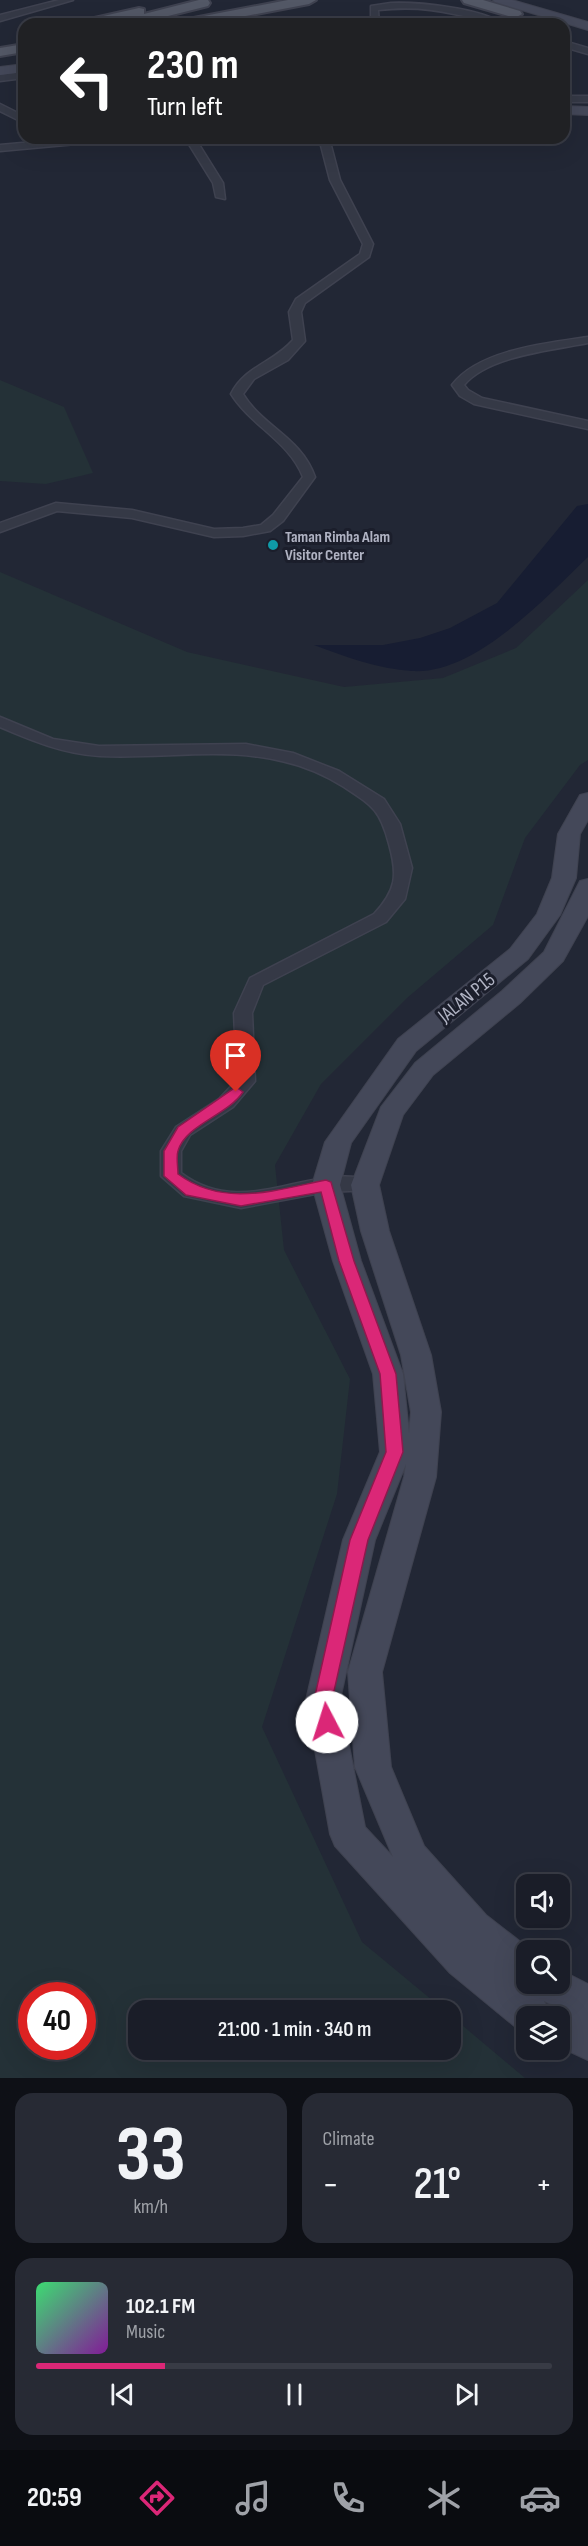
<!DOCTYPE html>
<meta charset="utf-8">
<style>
body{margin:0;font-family:"Sofia Sans Condensed",sans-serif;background:#272a34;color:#f1f3f6;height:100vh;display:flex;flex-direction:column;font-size:22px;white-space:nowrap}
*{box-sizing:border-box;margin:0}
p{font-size:20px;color:#9fa2a8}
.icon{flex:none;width:33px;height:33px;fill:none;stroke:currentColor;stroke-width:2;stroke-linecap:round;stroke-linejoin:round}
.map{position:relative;height:2078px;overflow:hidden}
.panel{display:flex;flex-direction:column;gap:15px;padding:15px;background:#0e1016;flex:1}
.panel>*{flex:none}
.hud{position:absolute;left:18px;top:18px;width:552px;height:126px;border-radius:18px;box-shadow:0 6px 24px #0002,0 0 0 2px #383b45;background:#202124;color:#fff;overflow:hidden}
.tools{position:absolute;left:516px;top:1874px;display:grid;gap:12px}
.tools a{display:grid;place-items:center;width:54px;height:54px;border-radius:12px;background:#1a1d28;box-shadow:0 6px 24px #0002,0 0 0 2px #383b45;font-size:30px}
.speed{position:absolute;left:18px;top:1982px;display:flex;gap:12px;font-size:30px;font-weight:700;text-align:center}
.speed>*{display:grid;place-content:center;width:78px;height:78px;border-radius:50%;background:#1a1d28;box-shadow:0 6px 24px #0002,0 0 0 2px #383b45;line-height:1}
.speed .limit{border:9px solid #d22;background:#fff;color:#111}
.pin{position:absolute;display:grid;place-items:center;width:51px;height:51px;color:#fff;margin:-62px -26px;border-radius:50% 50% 50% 0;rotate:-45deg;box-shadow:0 0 6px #0007}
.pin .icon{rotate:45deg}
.me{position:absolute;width:66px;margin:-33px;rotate:355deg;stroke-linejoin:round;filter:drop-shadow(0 0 4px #0008)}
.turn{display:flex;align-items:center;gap:21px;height:126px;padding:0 30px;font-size:27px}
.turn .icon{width:78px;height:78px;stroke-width:2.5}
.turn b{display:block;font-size:42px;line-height:51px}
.big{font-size:45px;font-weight:600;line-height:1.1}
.panel .widget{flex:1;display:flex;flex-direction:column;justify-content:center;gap:9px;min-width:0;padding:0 21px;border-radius:18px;background:#272a34}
.panel .dial{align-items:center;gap:0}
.dial b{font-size:78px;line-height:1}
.song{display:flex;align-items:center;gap:18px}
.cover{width:72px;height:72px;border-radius:9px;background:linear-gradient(135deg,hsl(140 70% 55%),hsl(290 70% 35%))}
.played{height:6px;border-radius:3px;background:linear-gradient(90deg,#db2777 25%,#383b45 25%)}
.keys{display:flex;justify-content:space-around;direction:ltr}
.heat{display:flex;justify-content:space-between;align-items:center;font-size:33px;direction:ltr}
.panel .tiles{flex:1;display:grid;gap:15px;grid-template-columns:1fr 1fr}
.widget:last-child{grid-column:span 2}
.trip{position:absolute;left:128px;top:2000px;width:333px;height:60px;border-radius:18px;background:#1a1d28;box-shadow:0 6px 24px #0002,0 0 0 2px #383b45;font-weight:600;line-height:60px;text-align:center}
.dock{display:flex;height:96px;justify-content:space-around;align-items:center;background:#0a0c10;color:#9fa2a8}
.dock .icon{width:42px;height:42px}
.dock .active{color:#db2777}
.dock b{font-size:27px;color:#f1f3f6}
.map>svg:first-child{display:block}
.green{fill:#243137;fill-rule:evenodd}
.water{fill:#171d32}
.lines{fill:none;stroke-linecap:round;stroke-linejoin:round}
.street-casing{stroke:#3f4250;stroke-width:3}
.secondary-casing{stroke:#3f4250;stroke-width:2}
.primary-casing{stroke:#3f4250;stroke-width:4}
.street{fill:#353946;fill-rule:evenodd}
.secondary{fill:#444859;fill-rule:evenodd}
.primary{fill:#535866;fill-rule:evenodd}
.route{fill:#db2777;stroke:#8e194d;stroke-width:1.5}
.culture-dot{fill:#0f9aa8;stroke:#1b1e2b;stroke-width:2}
.labels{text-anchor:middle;stroke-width:6;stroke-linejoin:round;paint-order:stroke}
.far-poi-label{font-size:16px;font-weight:bold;fill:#b0b3c3;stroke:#1b1e2b;text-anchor:start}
.street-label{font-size:20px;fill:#b0b3c3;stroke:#1b1e2b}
</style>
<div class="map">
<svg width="588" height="2078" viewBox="0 0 588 2078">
<rect width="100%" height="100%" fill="#222735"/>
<g class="green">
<path d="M 0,380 L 64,407 L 93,473 L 46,484 L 0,481 Z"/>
<path d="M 0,572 L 187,652 L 344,687 L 443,678 L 516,648 L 588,580 L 588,760 L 580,765 L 525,838 L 493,925 L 407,998 L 321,1084 L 275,1165 L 284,1250 L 350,1379 L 337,1494 L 262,1727 L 362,1942 L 444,2010 L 138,2010 L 138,2049 L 450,2049 L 450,2015 L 525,2078 L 0,2078 ZM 32,1995 L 82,1995 L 82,2046 L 32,2046 Z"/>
</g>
<path class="water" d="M 588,504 L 588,557 C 545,598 475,675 412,671 C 378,669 346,657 314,645 L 383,645 L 420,638 L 450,628 L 497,603 L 577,506 Z"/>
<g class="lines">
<defs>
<g id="street">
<path d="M 59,0 L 73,0 L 0,21 L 0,15 Z"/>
<path d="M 391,3 C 420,2 480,8 504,24 C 487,24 471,17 454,14 C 429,8 404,7 378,10 L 379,24 L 371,24 L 371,6 Z"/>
<path d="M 564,41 L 588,48 L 588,54 L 564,47 Z"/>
<path d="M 24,72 L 24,78 L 0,81 L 0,75 Z"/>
<rect x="564" y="96" width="24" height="6"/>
<path d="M 0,104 L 24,116 L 24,123 L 0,111 Z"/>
<path d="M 78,138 L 114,138 L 109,141 L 0,151 L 0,145 Z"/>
<path d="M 185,138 L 195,138 L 223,183 L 225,199 L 216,197 L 213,183 Z"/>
<path d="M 319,138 L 329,138 L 340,180 L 373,244 L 369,257 L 305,303 L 301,312 L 305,341 L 288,360 L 254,379 L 243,394 C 264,428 301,437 315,477 L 283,521 L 270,531 L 243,536 L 214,537 L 132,518 L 57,511 L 0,532 L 0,523 L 56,503 L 132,510 L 214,529 L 243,528 L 261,525 L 273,515 L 303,477 C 289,441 251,426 231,394 C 245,366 273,363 293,340 L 289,312 L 296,299 L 360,254 L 363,244 L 330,180 Z"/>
<path d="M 588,337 L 588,343 C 552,350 488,356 464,385 L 468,390 L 482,398 L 588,421 L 588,429 L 474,404 L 460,396 L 452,385 C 478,350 547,343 588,337 Z"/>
<path d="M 0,717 L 53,739 L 99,746 L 246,744 L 293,753 L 339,771 L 384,799 L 400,824 L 412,868 L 405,899 L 386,922 L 263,985 L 252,1013 L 255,1081 L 233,1107 L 190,1135 L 181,1151 L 181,1173 C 245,1221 307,1162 372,1180 L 375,1185 L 372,1190 L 326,1192 L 241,1208 L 184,1196 L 161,1176 L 161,1151 L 176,1127 L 219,1099 L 237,1080 L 234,1013 L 250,978 L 374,914 C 396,890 398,876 389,844 C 380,810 373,806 344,787 C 265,737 186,760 100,756 C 64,754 33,741 0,727 Z"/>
</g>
<g id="secondary">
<path d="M 493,0 L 512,0 L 588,22 L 588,30 L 495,2 Z"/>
<path d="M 24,64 L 24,72 L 0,75 L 0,67 Z"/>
<path d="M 564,106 L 588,107 L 588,115 L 564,114 Z"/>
<path d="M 588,793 L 588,820 L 580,834 L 576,878 L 560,915 L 528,959 L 416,1051 L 351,1143 L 340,1185 L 361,1261 L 403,1374 L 409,1433 L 411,1412 L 401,1355 L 361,1231 L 351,1185 L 381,1107 L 415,1063 L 502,991 L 544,952 L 580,881 L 588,879 L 588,916 L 563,961 L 520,1003 L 433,1075 L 403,1115 L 379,1185 L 389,1231 L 431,1355 L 441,1412 L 436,1477 L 382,1672 L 391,1767 L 424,1846 L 486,1915 L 531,1950 L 526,1950 L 526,1983 L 560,1983 L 560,1970 L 588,1984 L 588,2060 L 560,2047 L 560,2016 L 526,2016 L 526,2032 L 518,2029 L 450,1973 L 335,1846 L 330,1834 L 306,1700 L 343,1540 L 380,1452 L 373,1374 L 333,1261 L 312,1185 L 325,1142 L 398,1039 L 510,949 L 537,914 L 552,878 L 558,834 L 580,795 ZM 406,1464 L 404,1477 L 348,1672 L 355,1767 L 393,1857 L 365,1827 L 340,1700 L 375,1540 ZM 544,2001 L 561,2009 L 550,2013 Z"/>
</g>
<g id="primary">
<path d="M 199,0 L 208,0 L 210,3 L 208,6 L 136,24 L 113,24 L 115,21 L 79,24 L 81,21 L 139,8 L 144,9 L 144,14 Z"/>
<path d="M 288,0 L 316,0 L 309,4 L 204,24 L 176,24 L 183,20 Z"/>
<path d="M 462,0 L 483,0 L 520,11 L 522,14 L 515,18 L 464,3 Z"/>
<path d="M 24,44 L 24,52 L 0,56 L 0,48 Z"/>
</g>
</defs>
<use href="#street" class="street-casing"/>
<use href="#secondary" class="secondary-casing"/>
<use href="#primary" class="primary-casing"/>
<use href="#street" class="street"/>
<use href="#secondary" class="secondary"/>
<use href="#primary" class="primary"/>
</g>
<path class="route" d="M 236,1087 L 243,1092 C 228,1115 185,1125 178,1151 C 176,1157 178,1167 178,1174 C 224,1208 275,1190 326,1180 L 331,1182 L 354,1261 L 396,1374 L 403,1452 L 368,1540 L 332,1700 L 336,1722 L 334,1728 L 327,1731 L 320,1728 L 314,1700 L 350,1540 L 386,1452 L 380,1374 L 339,1261 L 321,1192 L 241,1206 L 186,1195 L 164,1176 L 164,1151 L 178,1127 Z"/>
<circle class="culture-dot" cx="273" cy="545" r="6"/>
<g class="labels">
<g class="far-poi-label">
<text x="285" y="542">Taman Rimba Alam<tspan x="285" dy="18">Visitor Center</tspan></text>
</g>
<g class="street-label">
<text transform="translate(466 997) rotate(-39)" y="7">JALAN P15</text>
</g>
</g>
</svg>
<div class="tools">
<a><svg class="icon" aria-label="sound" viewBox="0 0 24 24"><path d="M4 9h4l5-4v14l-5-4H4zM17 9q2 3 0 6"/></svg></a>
<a><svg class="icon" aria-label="search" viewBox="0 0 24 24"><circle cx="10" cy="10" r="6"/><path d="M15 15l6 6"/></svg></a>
<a><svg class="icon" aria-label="layers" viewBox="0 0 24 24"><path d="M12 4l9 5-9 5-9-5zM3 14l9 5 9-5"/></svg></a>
</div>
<div class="speed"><div class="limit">40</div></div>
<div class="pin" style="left:236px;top:1092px;background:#d93025"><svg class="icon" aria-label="arrive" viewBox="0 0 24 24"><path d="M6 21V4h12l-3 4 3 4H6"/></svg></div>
<svg class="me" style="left:327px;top:1722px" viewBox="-20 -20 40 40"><circle r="19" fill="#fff"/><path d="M0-13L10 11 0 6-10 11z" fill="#db2777"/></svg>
<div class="trip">21:00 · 1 min · 340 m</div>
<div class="hud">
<div class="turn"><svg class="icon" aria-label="left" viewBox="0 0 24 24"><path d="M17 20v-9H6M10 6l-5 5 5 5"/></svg><div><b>230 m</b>Turn left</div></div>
</div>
</div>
<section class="panel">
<div class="tiles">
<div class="widget dial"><b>33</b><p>km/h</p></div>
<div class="widget"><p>Climate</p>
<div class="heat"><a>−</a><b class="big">21°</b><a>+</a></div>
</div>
<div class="widget">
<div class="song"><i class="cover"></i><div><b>102.1 FM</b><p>Music</p></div></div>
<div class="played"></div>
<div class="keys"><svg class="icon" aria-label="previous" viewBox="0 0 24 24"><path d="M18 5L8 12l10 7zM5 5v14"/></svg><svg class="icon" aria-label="pause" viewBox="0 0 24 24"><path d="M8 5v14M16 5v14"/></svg><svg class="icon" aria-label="next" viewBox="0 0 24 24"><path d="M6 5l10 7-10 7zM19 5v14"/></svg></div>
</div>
</div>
</section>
<nav class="dock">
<b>20:59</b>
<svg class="icon active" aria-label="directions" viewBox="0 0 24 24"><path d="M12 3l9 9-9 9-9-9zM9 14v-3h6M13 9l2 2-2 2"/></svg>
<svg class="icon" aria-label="music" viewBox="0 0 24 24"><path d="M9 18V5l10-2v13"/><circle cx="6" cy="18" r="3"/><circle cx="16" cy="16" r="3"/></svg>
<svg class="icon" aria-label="phone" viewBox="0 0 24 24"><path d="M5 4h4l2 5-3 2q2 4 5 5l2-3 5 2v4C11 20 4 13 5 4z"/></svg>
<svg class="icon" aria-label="climate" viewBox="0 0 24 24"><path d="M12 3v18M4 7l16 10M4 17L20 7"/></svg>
<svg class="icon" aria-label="car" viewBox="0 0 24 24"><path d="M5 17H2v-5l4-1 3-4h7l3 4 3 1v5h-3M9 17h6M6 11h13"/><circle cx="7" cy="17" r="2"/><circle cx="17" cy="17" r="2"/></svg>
</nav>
